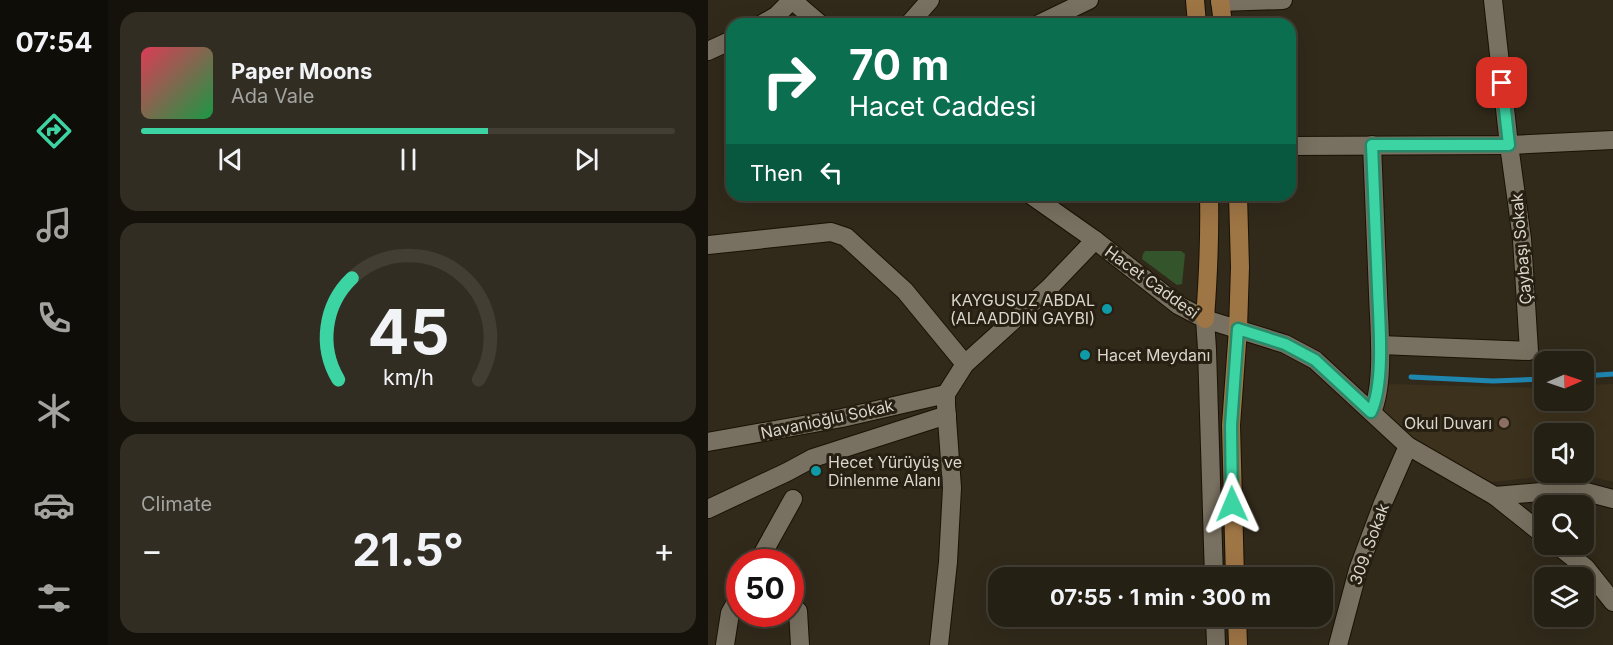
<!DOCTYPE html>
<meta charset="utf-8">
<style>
body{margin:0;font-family:Inter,sans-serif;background:#312d22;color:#f1f3f6;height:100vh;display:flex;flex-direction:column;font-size:22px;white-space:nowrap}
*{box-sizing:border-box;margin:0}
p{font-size:20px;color:#a3a3a0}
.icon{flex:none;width:33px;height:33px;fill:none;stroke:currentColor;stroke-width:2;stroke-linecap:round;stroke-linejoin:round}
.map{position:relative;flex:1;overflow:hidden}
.panel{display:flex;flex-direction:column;gap:12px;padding:12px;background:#14120b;width:600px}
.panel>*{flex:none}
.hud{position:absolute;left:18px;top:18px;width:570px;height:183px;border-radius:18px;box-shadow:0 6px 24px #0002,0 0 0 2px #423e34;background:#0b6e4f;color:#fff;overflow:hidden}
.needle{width:39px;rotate:88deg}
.fabs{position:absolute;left:826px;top:351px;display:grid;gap:12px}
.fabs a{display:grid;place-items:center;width:60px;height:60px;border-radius:12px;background:#252014;box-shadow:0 6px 24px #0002,0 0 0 2px #423e34;font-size:30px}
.speed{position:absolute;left:18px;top:549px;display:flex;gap:12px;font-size:30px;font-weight:700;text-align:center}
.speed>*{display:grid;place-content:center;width:78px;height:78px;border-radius:50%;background:#252014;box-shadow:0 6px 24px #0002,0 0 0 2px #423e34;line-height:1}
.speed .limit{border:9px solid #d22;background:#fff;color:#111}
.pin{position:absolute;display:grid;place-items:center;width:51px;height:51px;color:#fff;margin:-26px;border-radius:12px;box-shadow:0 3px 9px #0006}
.me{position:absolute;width:66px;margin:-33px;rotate:359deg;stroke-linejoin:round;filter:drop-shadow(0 0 4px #0008)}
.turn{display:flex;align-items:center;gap:21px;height:126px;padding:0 24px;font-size:27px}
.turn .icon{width:78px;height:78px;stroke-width:2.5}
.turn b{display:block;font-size:42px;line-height:51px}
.then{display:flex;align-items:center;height:57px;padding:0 24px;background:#0003;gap:12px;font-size:22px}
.big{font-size:45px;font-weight:700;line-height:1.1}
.panel .card{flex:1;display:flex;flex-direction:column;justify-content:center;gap:9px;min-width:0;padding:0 21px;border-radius:18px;background:#312d22}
.panel .dial{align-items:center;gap:0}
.dial svg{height:156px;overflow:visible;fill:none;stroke:#423e34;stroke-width:7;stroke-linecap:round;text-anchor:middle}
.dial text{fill:#f1f3f6;stroke:none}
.song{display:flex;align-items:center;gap:18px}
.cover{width:72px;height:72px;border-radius:9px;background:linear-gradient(135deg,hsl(350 70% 55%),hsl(140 70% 35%))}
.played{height:6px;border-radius:3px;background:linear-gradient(90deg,#3dd4a3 65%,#423e34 65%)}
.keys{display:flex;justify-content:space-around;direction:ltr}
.heat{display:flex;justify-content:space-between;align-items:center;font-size:33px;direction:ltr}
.trip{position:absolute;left:280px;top:567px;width:345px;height:60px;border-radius:18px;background:#252014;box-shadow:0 6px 24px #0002,0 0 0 2px #423e34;font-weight:700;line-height:60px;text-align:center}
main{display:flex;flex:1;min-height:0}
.dock{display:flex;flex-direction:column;width:108px;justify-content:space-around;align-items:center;background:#0f0d08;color:#a3a3a0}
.dock .icon{width:42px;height:42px}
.dock .on{color:#3dd4a3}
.dock b{font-size:27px;color:#f1f3f6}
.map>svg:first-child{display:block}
.built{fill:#3c311c}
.green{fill:#34542b}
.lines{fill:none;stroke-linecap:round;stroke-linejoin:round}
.stream{stroke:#1f86b0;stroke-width:5}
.minor-casing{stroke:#191205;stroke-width:20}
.major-casing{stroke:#191205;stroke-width:20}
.minor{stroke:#787060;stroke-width:18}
.major{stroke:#9e7545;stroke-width:18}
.route-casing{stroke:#288a6a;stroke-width:15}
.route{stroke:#3dd4a3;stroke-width:10}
.culture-dot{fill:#0f9aa8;stroke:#272012;stroke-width:2}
.education-dot{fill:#8d6e63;stroke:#272012;stroke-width:2}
.labels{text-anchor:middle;stroke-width:6;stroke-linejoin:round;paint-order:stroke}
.street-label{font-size:16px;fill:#dad6cc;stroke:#272012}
.poi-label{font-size:16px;fill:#dad6cc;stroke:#272012;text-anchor:end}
</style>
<main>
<nav class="dock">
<b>07:54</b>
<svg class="icon on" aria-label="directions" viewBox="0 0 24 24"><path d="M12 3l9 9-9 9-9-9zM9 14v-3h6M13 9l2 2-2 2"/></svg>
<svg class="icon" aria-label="music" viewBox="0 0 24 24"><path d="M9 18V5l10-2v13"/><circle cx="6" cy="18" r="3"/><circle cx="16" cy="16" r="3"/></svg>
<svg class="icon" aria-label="phone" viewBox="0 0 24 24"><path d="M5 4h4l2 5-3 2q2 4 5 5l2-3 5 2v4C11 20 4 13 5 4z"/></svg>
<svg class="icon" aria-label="climate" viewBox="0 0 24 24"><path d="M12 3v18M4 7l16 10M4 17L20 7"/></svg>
<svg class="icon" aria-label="car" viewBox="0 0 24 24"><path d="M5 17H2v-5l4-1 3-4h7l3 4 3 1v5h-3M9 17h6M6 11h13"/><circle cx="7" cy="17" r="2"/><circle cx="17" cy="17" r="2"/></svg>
<svg class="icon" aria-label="filters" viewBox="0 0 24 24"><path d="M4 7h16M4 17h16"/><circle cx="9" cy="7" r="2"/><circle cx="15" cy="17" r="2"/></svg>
</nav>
<section class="panel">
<div class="card">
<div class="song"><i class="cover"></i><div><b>Paper Moons</b><p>Ada Vale</p></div></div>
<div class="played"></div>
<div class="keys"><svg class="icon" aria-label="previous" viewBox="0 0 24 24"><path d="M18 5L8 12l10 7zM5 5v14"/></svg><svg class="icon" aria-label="pause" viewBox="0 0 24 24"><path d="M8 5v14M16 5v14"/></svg><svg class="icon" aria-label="next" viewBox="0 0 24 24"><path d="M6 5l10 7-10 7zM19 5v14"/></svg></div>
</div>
<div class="card dial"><svg viewBox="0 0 100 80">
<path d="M14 69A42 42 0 1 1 86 69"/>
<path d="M14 69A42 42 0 0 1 21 17" stroke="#3dd4a3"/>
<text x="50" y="56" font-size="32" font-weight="700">45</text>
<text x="50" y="72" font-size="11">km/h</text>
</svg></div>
<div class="card"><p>Climate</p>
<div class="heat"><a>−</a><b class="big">21.5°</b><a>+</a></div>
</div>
</section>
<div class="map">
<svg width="905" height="645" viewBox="0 0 905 645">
<rect width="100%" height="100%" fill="#312a1b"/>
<path class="built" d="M 678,384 L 837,388 L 837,400 L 876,400 L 876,385 L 905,384 L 905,482 L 869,473 L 876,472 L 876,434 L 837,434 L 837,472 L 866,473 L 776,483 L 720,450 L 672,412 Z"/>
<path class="green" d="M 437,251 L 473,251 L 477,254 L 474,284 L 469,285 L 434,259 L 435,254 Z"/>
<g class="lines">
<g class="stream">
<path d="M 876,376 L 905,374"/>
<path d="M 703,377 L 785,381 L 837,379"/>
</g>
<defs>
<g id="minor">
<path d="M 84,0 L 112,24"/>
<path d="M 512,2 L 575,0"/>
<path d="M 54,24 L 68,16 L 84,0"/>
<path d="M 201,24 L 222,0"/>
<path d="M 331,24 L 381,0"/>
<path d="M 0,51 L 24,40"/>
<path d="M 582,146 L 801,145 L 905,140"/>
<path d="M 323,195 L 387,240 L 470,305 L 497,319 L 577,344 L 607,360 L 700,446 L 787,496 L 837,536"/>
<path d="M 0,245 L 123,232 L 138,237 L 197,291 L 257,364"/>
<path d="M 497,319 L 499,349 L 506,578"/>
<path d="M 672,345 L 821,351 L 814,239 L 801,145 L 785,0"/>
<path d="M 664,412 C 677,383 671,325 670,293 C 668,243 666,194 664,145"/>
<path d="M 0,442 L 134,418 L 238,394"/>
<path d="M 787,496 L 867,489 L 905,499"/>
<path d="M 0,509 L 79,472 L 105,458 L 239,415"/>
<path d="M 848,544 L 878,568 L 905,602"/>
<path d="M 50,562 L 85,499"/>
<path d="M 90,611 L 92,645"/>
<path d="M 507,616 L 508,645"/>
<path d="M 17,645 L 22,613 L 32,595"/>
<path d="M 231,645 L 240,562 L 244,488 L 238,405 L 238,394 L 257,364 L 341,288 L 387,240"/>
<path d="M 630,645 L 650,570 L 675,503 L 700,446"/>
</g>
<g id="major">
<path d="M 487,0 L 489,24"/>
<path d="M 512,0 L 515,24"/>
<path d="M 497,319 C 500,278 502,237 501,195"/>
<path d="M 527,578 L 523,425 L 530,329 L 532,267 L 530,195"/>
<path d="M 529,616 L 530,645"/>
</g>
</defs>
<use href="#minor" class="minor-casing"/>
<use href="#major" class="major-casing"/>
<use href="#minor" class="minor"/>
<use href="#major" class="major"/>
</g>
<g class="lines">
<defs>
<path id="route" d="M 524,504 L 523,425 L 530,329 L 577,344 L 607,360 L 663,412 C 677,382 671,321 670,288 C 668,240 666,192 664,145 L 801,145 L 794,83"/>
</defs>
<use href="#route" class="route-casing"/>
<use href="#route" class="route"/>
</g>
<g class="culture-dot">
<circle cx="399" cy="309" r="6"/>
<circle cx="377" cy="355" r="6"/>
<circle cx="108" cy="471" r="6"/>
</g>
<circle class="education-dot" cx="796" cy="423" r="6"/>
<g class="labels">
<g class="street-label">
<text transform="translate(813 249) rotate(-95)" y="6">Çaybaşı Sokak</text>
<text transform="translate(444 282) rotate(36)" y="6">Hacet Caddesi</text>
<text transform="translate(119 419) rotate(-12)" y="6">Navanioğlu Sokak</text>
<text transform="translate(661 544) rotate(-70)" y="6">309. Sokak</text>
</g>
<g class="poi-label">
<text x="387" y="306">KAYGUSUZ ABDAL<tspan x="387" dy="18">(ALAADDIN GAYBI)</tspan></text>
<text x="389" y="361" text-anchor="start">Hacet Meydanı</text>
<text x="784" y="429">Okul Duvarı</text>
<text x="120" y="468" text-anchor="start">Hecet Yürüyüş ve<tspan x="120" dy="18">Dinlenme Alanı</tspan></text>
</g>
</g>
</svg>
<div class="fabs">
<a><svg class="needle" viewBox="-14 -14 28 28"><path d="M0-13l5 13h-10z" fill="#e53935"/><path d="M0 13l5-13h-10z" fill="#a3a3a0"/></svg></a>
<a><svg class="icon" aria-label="sound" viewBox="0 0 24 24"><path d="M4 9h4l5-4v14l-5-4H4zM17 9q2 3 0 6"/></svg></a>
<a><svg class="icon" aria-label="search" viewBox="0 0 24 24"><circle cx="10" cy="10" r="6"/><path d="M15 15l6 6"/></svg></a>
<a><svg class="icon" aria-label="layers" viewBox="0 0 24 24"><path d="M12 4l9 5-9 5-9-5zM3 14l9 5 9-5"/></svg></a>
</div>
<div class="speed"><div class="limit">50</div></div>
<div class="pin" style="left:794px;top:83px;background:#d93025"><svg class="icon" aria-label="arrive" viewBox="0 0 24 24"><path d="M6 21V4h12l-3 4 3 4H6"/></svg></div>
<svg class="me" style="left:524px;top:504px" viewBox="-20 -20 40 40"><path d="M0-17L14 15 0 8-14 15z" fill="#3dd4a3" stroke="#fff" stroke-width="4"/></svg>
<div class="trip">07:55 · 1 min · 300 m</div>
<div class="hud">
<div class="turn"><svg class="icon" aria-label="right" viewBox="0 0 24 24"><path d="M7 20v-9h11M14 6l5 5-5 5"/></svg><div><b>70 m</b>Hacet Caddesi</div></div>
<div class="then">Then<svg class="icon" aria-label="left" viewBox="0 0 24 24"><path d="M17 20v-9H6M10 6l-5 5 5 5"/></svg></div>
</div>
</div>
</main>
